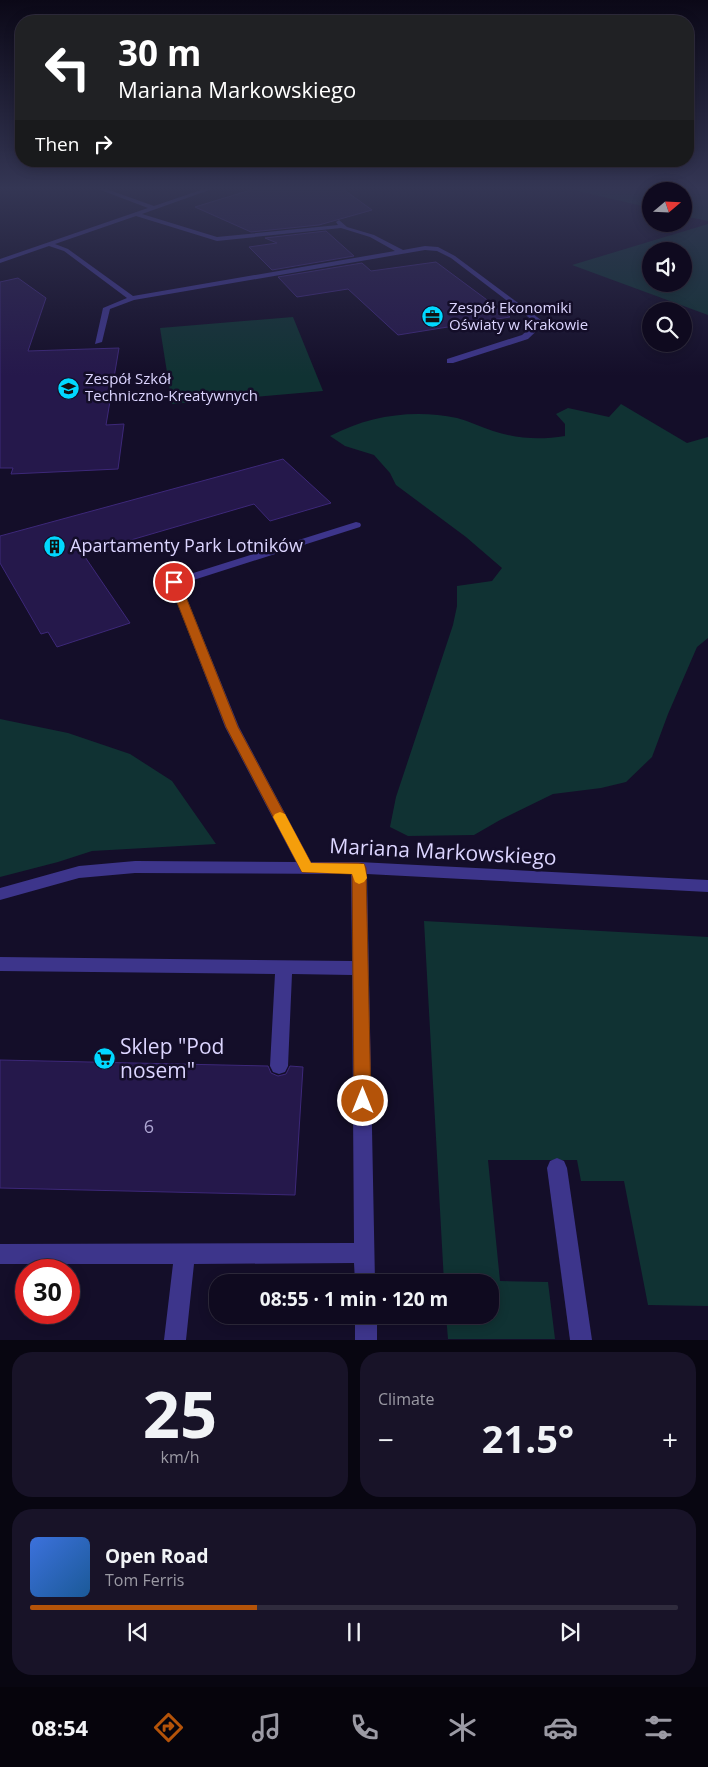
<!DOCTYPE html>
<meta charset="utf-8">
<style>
body{margin:0;font-family:"Open Sans",sans-serif;background:#181328;color:#f1f3f6;height:100vh;display:flex;flex-direction:column;font-size:19px;white-space:nowrap}
*{box-sizing:border-box;margin:0}
p{font-size:16px;color:#9b9aa4}
.icon{flex:none;width:28px;height:28px;fill:none;stroke:currentColor;stroke-width:2;stroke-linecap:round;stroke-linejoin:round}
.map{position:relative;height:1340px;overflow:hidden}
.details{display:flex;flex-direction:column;gap:12px;padding:12px;background:#080611;flex:1}
.details>*{flex:none}
.top-card{position:absolute;left:15px;top:15px;width:679px;height:152px;border-radius:20px;box-shadow:0 2px 12px #0003,0 0 0 1px #2f2b3d;background:#202124;color:#fff;overflow:hidden}
.needle{width:32px;rotate:71deg}
.fabs{position:absolute;left:642px;top:182px;display:grid;gap:10px}
.fabs a{display:grid;place-items:center;width:50px;height:50px;border-radius:50%;background:#0f0a1f;box-shadow:0 2px 12px #0003,0 0 0 1px #2f2b3d;font-size:25px}
.speed{position:absolute;left:15px;top:1259px;display:flex;gap:10px;font-size:25px;font-weight:700;text-align:center}
.speed>*{display:grid;place-content:center;width:65px;height:65px;border-radius:50%;background:#0f0a1f;box-shadow:0 2px 12px #0003,0 0 0 1px #2f2b3d;line-height:1}
.speed .limit{border:8px solid #d22;background:#fff;color:#111}
.pin{position:absolute;display:grid;place-items:center;width:42px;height:42px;color:#fff;margin:-21px;border:2px solid #fff;border-radius:50%;box-shadow:0 1px 5px #0007}
.me{position:absolute;width:55px;margin:-28px;rotate:0deg;stroke-linejoin:round;filter:drop-shadow(0 0 4px #0008)}
.turn{display:flex;align-items:center;gap:18px;height:105px;padding:0 20px;font-size:22px}
.turn .icon{width:65px;height:65px;stroke-width:2.5}
.turn b{display:block;font-size:35px;line-height:42px}
.then{display:flex;align-items:center;height:48px;padding:0 20px;background:#0003;gap:10px;font-size:19px}
.big{font-size:38px;font-weight:700;line-height:1.1}
.details .card{flex:1;display:flex;flex-direction:column;justify-content:center;gap:8px;min-width:0;padding:0 18px;border-radius:20px;background:#181328}
.details .dial{align-items:center;gap:0}
.dial b{font-size:65px;line-height:1}
.song{display:flex;align-items:center;gap:15px}
.cover{width:60px;height:60px;border-radius:8px;background:linear-gradient(135deg,hsl(220 70% 55%),hsl(210 70% 35%))}
.played{height:5px;border-radius:2px;background:linear-gradient(90deg,#b45309 35%,#2f2b3d 35%)}
.keys{display:flex;justify-content:space-around;direction:ltr}
.heat{display:flex;justify-content:space-between;align-items:center;font-size:28px;direction:ltr}
.details .tiles{flex:1;display:grid;gap:12px;grid-template-columns:1fr 1fr}
.card:last-child{grid-column:span 2}
.trip{position:absolute;left:209px;top:1274px;width:290px;height:50px;border-radius:20px;background:#0f0a1f;box-shadow:0 2px 12px #0003,0 0 0 1px #2f2b3d;font-weight:700;line-height:50px;text-align:center}
.tabs{display:flex;height:80px;justify-content:space-around;align-items:center;background:#06040c;color:#9b9aa4}
.tabs .icon{width:35px;height:35px}
.tabs .on{color:#b45309}
.tabs b{font-size:22px;color:#f1f3f6}
.map>svg:first-child{display:block}
.green{fill:#103233;fill-rule:evenodd}
.building{fill:#25184b;stroke:#3d2879}
.lines{fill:none;stroke-linecap:round;stroke-linejoin:round}
.minor{fill:#3d358b;fill-rule:evenodd}
.route{fill:#b45309;stroke:#753606}
.slow{fill:#f59e0b}
.labels{text-anchor:middle;stroke-width:5;stroke-linejoin:round;paint-order:stroke}
.far-poi-label{font-size:15px;fill:#dcd5ff;stroke:#140e29;text-anchor:start}
.poi-label{font-size:18px;fill:#dcd5ff;stroke:#140e29;text-anchor:start}
.near-number-label{font-size:18px;fill:#aea6d2}
.near-street-label{font-size:21px;fill:#dcd5ff;stroke:#140e29}
.near-poi-label{font-size:21px;fill:#dcd5ff;stroke:#140e29;text-anchor:start}
</style>
<div class="map">
<svg width="708" height="1340" viewBox="0 0 708 1340">
<rect width="100%" height="100%" fill="#140e29"/>
<g class="green">
<path d="M 569,189 L 708,189 L 708,221 L 684,216 L 684,191 L 651,191 L 651,208 Z"/>
<path d="M 708,224 L 708,315 L 572,265 ZM 651,251 L 684,251 L 684,284 L 651,284 Z"/>
<path d="M 293,317 L 323,391 L 172,404 L 160,328 Z"/>
<path d="M 621,404 L 687,443 L 708,437 L 708,638 L 697,647 L 668,714 L 652,757 L 626,782 L 601,788 L 553,794 L 500,820 L 474,835 L 408,836 L 390,827 L 396,797 L 453,625 L 457,606 L 457,586 L 492,581 L 502,568 L 466,537 L 396,485 L 390,473 L 374,455 L 345,446 L 330,436 C 370,415 414,409 457,418 C 469,421 481,427 493,431 C 518,439 540,440 565,436 L 565,424 L 556,414 L 568,408 L 609,417 Z"/>
<path d="M 0,719 L 68,733 L 130,754 L 172,781 L 216,844 L 92,851 L 58,862 L 0,877 Z"/>
<path d="M 424,921 L 708,937 L 708,1306 L 648,1305 L 624,1181 L 581,1181 L 577,1160 L 488,1160 L 500,1281 L 548,1282 L 555,1339 L 448,1339 L 446,1315 L 490,1315 L 490,1282 L 444,1282 Z"/>
</g>
<g class="building">
<path d="M 254,189 L 343,189 L 372,210 L 319,225 L 251,232 L 195,207 Z"/>
<path d="M 326,231 L 354,256 L 272,270 L 249,247 L 277,243 L 265,238 Z"/>
<path d="M 436,262 L 510,317 L 398,335 L 348,289 L 297,297 L 278,277 L 362,263 L 371,271 Z"/>
<path d="M 18,278 L 46,298 L 28,351 L 119,348 L 106,425 L 124,424 L 118,469 L 11,474 L 13,468 L 0,468 L 0,282 Z"/>
<path d="M 283,459 L 331,503 L 270,521 L 254,504 L 83,554 L 130,623 L 57,647 L 48,632 L 41,634 L 0,563 L 0,536 Z"/>
<path d="M 0,1060 L 268,1066 L 271,1073 L 278,1076 L 286,1074 L 290,1066 L 303,1067 L 295,1195 L 0,1188 Z"/>
</g>
<g class="lines">
<g class="minor">
<path d="M 98,189 L 106,189 L 154,206 L 204,189 L 212,189 L 142,214 L 217,237 L 338,225 L 336,222 L 339,220 L 347,227 L 374,235 L 403,250 L 425,246 L 438,247 L 455,256 L 545,323 L 528,339 L 453,363 L 447,363 L 447,359 L 522,335 L 536,323 L 451,258 L 437,251 L 425,250 L 134,300 L 110,309 L 102,342 L 95,344 L 103,308 L 127,298 L 64,251 L 49,246 L 0,263 L 0,259 L 148,208 ZM 136,216 L 217,241 L 341,228 L 370,237 L 395,251 L 133,296 L 68,249 L 55,244 Z"/>
<path d="M 356,522 L 360,523 L 361,525 L 360,527 L 181,584 L 239,727 L 311,862 L 359,862 L 708,880 L 708,892 L 367,874 L 375,1282 L 355,1282 L 354,1263 L 194,1264 L 186,1340 L 164,1340 L 173,1264 L 0,1264 L 0,1244 L 354,1243 L 352,975 L 292,974 L 288,1066 L 285,1072 L 279,1074 L 273,1072 L 270,1066 L 275,974 L 0,971 L 0,957 L 352,961 L 351,874 L 135,873 L 79,878 L 0,900 L 0,888 L 79,866 L 135,861 L 296,862 L 225,727 L 169,582 L 171,580 Z"/>
<path d="M 557,1158 L 564,1161 L 567,1168 L 592,1340 L 570,1340 L 547,1168 L 550,1161 Z"/>
<rect x="355" y="1315" width="22" height="25"/>
</g>
</g>
<linearGradient id="sky" x2="0" y2="1"><stop stop-color="#0b0817"/><stop offset="0.5" stop-color="#343654"/><stop offset="1" stop-color="#343654" stop-opacity="0"/></linearGradient>
<rect width="708" height="376" fill="url(#sky)"/>
<path class="route" d="M 174,579 L 180,582 L 238,727 L 311,863 L 359,863 L 364,864 L 366,868 L 371,1101 L 369,1107 L 363,1109 L 357,1107 L 354,1101 L 352,874 L 302,872 L 226,727 L 169,582 Z"/>
<path class="slow" d="M 280,812 L 285,814 L 311,863 L 364,864 L 367,878 L 364,882 L 359,884 L 355,882 L 352,874 L 302,872 L 273,817 L 275,814 Z"/>
<defs>
<symbol id="office-disc" viewBox="-11 -11 22 22"><circle r="9.5" fill="#01d8ff" stroke="#140e29"/><path d="M-6-3h4V-5.5h4V-3h4V5H-6ZM-1-4.5V-3h2v-1.5ZM-6 0V1H6V0Z" fill="#111"/></symbol>
<symbol id="school-disc" viewBox="-11 -11 22 22"><circle r="9.5" fill="#01d8ff" stroke="#140e29"/><path d="M0-5L7-2L0 1L-7-2ZM-4 1L0 2.5L4 1V4Q0 6-4 4Z" fill="#111"/></symbol>
<symbol id="building-disc" viewBox="-11 -11 22 22"><circle r="9.5" fill="#01d8ff" stroke="#140e29"/><path d="M-4-6H4V6H1V3H-1V6H-4ZM-2.5-4.3h1.7v1.8h-1.7ZM.8-4.3h1.7v1.8H.8ZM-2.5-1h1.7V.8h-1.7ZM.8-1h1.7V.8H.8Z" fill="#111"/></symbol>
<symbol id="supermarket-disc" viewBox="-11 -11 22 22"><circle r="9.5" fill="#01d8ff" stroke="#140e29"/><path d="M-6-5.5h2.5l.6 2H6L4.5 2H-2.5L-4.4-4H-6ZM-1.5 3.2a1.3 1.3 0 1 0 .1 0ZM3 3.2a1.3 1.3 0 1 0 .1 0Z" fill="#111"/></symbol>
</defs>
<g fill-rule="evenodd">
<use href="#office-disc" x="420" y="304" width="25" height="25"/>
<use href="#school-disc" x="56" y="376" width="25" height="25"/>
<use href="#building-disc" x="42" y="534" width="25" height="25"/>
<use href="#supermarket-disc" x="92" y="1046" width="25" height="25"/>
</g>
<g class="labels">
<g class="far-poi-label">
<text x="449" y="313">Zespół Ekonomiki<tspan x="449" dy="17">Oświaty w Krakowie</tspan></text>
<text x="85" y="384">Zespół Szkół<tspan x="85" dy="17">Techniczno-Kreatywnych</tspan></text>
</g>
<g class="poi-label">
<text x="70" y="552">Apartamenty Park Lotników</text>
</g>
<g class="near-number-label">
<text x="149" y="1133">6</text>
</g>
<g class="near-street-label">
<text transform="translate(443 852) rotate(3)" y="7">Mariana Markowskiego</text>
</g>
<g class="near-poi-label">
<text x="120" y="1054">Sklep "Pod<tspan x="120" dy="24">nosem"</tspan></text>
</g>
</g>
</svg>
<div class="fabs">
<a><svg class="needle" viewBox="-14 -14 28 28"><path d="M0-13l5 13h-10z" fill="#e53935"/><path d="M0 13l5-13h-10z" fill="#9b9aa4"/></svg></a>
<a><svg class="icon" aria-label="sound" viewBox="0 0 24 24"><path d="M4 9h4l5-4v14l-5-4H4zM17 9q2 3 0 6"/></svg></a>
<a><svg class="icon" aria-label="search" viewBox="0 0 24 24"><circle cx="10" cy="10" r="6"/><path d="M15 15l6 6"/></svg></a>
</div>
<div class="speed"><div class="limit">30</div></div>
<div class="pin" style="left:174px;top:582px;background:#d93025"><svg class="icon" aria-label="arrive" viewBox="0 0 24 24"><path d="M6 21V4h12l-3 4 3 4H6"/></svg></div>
<svg class="me" style="left:363px;top:1101px" viewBox="-20 -20 40 40"><circle r="17" fill="#b45309" stroke="#fff" stroke-width="3"/><path d="M0-11L8 9 0 5-8 9z" fill="#fff"/></svg>
<div class="trip">08:55 · 1 min · 120 m</div>
<div class="top-card">
<div class="turn"><svg class="icon" aria-label="left" viewBox="0 0 24 24"><path d="M17 20v-9H6M10 6l-5 5 5 5"/></svg><div><b>30 m</b>Mariana Markowskiego</div></div>
<div class="then">Then<svg class="icon" aria-label="right" viewBox="0 0 24 24"><path d="M7 20v-9h11M14 6l5 5-5 5"/></svg></div>
</div>
</div>
<section class="details">
<div class="tiles">
<div class="card dial"><b>25</b><p>km/h</p></div>
<div class="card"><p>Climate</p>
<div class="heat"><a>−</a><b class="big">21.5°</b><a>+</a></div>
</div>
<div class="card">
<div class="song"><i class="cover"></i><div><b>Open Road</b><p>Tom Ferris</p></div></div>
<div class="played"></div>
<div class="keys"><svg class="icon" aria-label="previous" viewBox="0 0 24 24"><path d="M18 5L8 12l10 7zM5 5v14"/></svg><svg class="icon" aria-label="pause" viewBox="0 0 24 24"><path d="M8 5v14M16 5v14"/></svg><svg class="icon" aria-label="next" viewBox="0 0 24 24"><path d="M6 5l10 7-10 7zM19 5v14"/></svg></div>
</div>
</div>
</section>
<nav class="tabs">
<b>08:54</b>
<svg class="icon on" aria-label="directions" viewBox="0 0 24 24"><path d="M12 3l9 9-9 9-9-9zM9 14v-3h6M13 9l2 2-2 2"/></svg>
<svg class="icon" aria-label="music" viewBox="0 0 24 24"><path d="M9 18V5l10-2v13"/><circle cx="6" cy="18" r="3"/><circle cx="16" cy="16" r="3"/></svg>
<svg class="icon" aria-label="phone" viewBox="0 0 24 24"><path d="M5 4h4l2 5-3 2q2 4 5 5l2-3 5 2v4C11 20 4 13 5 4z"/></svg>
<svg class="icon" aria-label="climate" viewBox="0 0 24 24"><path d="M12 3v18M4 7l16 10M4 17L20 7"/></svg>
<svg class="icon" aria-label="car" viewBox="0 0 24 24"><path d="M5 17H2v-5l4-1 3-4h7l3 4 3 1v5h-3M9 17h6M6 11h13"/><circle cx="7" cy="17" r="2"/><circle cx="17" cy="17" r="2"/></svg>
<svg class="icon" aria-label="filters" viewBox="0 0 24 24"><path d="M4 7h16M4 17h16"/><circle cx="9" cy="7" r="2"/><circle cx="15" cy="17" r="2"/></svg>
</nav>
